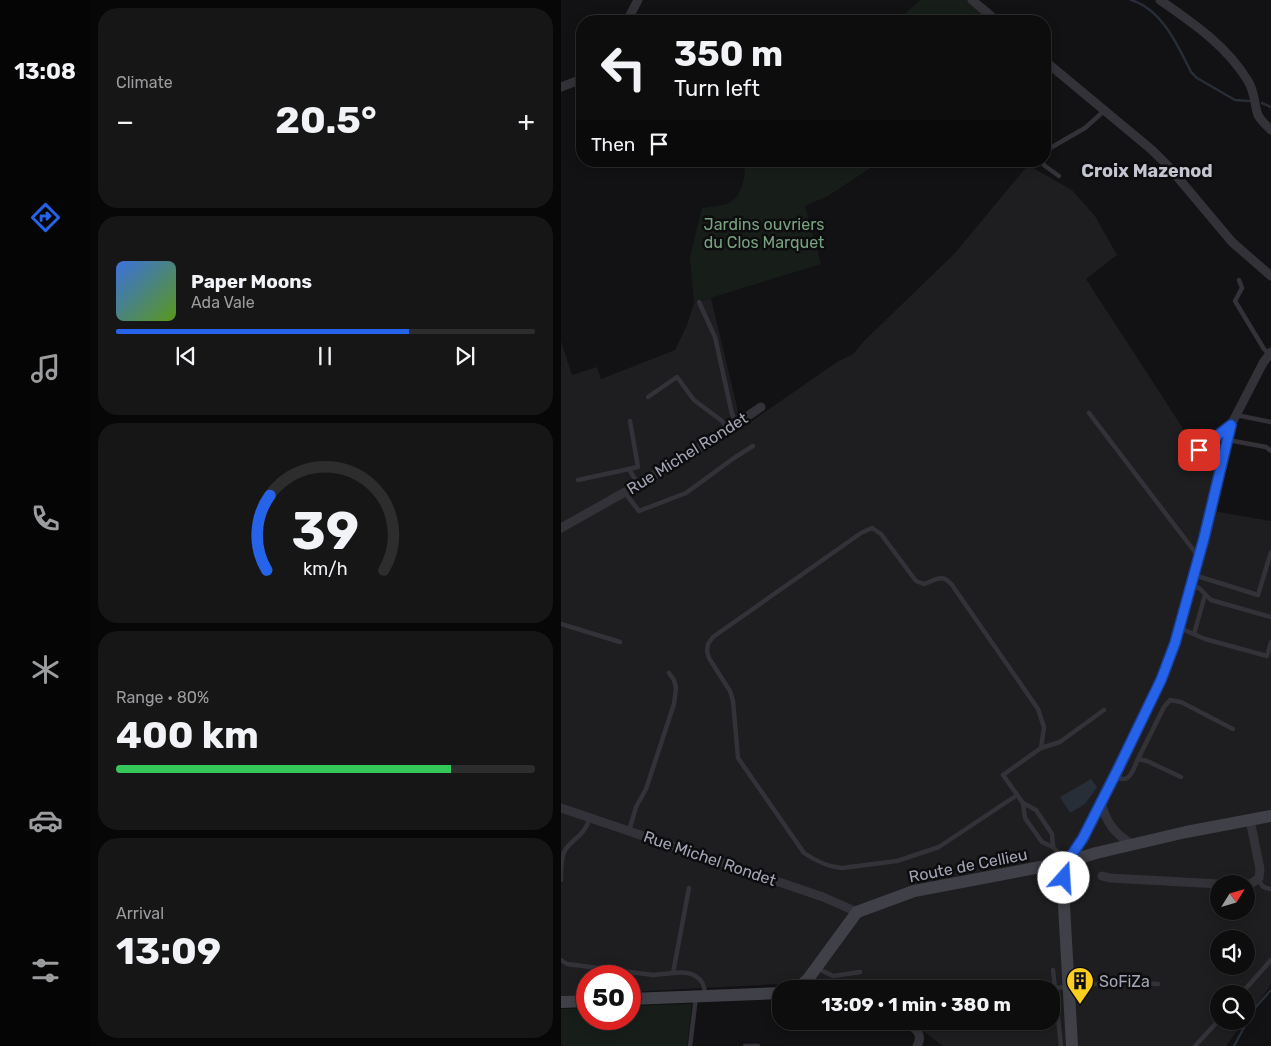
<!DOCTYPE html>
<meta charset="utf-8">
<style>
body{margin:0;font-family:Rubik,sans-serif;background:#171617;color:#f1f3f6;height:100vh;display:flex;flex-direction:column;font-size:19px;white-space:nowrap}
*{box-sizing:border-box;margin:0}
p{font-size:16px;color:#9b9c9e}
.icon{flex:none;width:28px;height:28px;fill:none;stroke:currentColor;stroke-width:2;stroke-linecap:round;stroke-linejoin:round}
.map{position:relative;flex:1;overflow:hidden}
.drawer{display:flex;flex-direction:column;gap:8px;padding:8px;background:#080708;width:471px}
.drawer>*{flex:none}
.top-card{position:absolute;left:15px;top:15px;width:475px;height:152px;border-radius:20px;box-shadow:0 2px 12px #0003,0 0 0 1px #2e2d2e;background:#0e0d0e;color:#f1f3f6;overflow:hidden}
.needle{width:32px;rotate:53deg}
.fabs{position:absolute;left:649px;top:875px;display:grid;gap:10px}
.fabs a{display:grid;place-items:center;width:45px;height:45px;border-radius:50%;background:#0e0d0e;box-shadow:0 2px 12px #0003,0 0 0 1px #2e2d2e;font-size:25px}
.speed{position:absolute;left:15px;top:965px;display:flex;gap:10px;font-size:25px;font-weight:700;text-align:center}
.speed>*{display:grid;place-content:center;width:65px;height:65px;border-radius:50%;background:#0e0d0e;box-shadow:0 2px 12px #0003,0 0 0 1px #2e2d2e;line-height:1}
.speed .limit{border:8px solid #d22;background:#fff;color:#111}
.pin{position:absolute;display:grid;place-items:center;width:42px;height:42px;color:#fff;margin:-21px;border-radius:10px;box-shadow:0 2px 8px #0006}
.me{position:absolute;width:55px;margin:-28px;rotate:19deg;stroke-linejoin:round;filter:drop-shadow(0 0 4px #0008)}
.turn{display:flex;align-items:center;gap:18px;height:105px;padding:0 15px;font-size:22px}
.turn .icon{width:65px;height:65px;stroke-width:2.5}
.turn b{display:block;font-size:35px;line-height:42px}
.then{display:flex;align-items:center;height:48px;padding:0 15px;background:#0003;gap:10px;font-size:19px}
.big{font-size:38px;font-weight:700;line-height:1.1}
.drawer .card{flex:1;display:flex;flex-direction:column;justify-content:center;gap:8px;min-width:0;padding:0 18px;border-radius:20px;background:#171617}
.drawer .dial{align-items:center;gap:0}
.dial svg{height:130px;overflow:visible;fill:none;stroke:#2e2d2e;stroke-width:7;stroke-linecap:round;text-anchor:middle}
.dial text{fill:#f1f3f6;stroke:none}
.song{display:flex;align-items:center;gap:15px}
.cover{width:60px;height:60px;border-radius:8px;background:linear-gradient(135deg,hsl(220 70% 55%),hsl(90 70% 35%))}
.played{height:5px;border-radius:2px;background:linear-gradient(90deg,#2563eb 70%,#2e2d2e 70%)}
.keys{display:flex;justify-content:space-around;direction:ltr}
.heat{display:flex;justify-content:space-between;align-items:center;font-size:28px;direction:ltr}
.charge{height:8px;border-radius:4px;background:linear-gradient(90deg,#34c759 80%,#2e2d2e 0)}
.trip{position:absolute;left:211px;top:980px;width:288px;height:50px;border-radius:20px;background:#0e0d0e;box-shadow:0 2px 12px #0003,0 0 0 1px #2e2d2e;font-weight:700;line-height:50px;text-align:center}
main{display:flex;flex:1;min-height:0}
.dock{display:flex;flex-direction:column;width:90px;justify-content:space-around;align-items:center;background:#060506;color:#9b9c9e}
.dock .icon{width:35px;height:35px}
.dock .active{color:#2563eb}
.dock b{font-size:22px;color:#f1f3f6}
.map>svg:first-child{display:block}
.built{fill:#1e1d20;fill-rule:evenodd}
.green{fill:#171e19}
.water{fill:#272e37}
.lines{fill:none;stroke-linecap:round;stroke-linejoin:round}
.stream{stroke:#272e37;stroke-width:2.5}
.lane{stroke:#323238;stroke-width:4.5}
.street{stroke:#323238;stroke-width:9}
.secondary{stroke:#404148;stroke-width:12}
.route-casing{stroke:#184099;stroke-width:12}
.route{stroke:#2563eb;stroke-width:9}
.labels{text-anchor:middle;stroke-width:5;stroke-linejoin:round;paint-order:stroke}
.park-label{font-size:16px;fill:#77a17f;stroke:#0d0c0e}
.street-label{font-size:16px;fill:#a2a5b5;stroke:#0d0c0e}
.poi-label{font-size:16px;fill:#a2a5b5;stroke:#0d0c0e;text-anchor:start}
.neighbourhood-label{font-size:18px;font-weight:bold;fill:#c3c5d0;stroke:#0d0c0e}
</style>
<main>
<nav class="dock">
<b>13:08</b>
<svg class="icon active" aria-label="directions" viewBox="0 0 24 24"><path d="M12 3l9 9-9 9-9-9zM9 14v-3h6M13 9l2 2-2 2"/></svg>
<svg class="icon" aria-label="music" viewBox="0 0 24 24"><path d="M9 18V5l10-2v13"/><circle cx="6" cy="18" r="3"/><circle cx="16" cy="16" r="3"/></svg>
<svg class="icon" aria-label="phone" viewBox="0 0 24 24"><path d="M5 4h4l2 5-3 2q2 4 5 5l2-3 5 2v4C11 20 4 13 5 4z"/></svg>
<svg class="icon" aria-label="climate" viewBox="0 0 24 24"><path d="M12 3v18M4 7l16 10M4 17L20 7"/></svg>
<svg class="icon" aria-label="car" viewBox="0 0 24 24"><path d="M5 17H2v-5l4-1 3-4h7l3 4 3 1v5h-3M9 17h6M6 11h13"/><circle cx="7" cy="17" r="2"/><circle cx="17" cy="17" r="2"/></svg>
<svg class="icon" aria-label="filters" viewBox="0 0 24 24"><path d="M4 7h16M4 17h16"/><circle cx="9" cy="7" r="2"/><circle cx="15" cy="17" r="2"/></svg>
</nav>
<section class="drawer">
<div class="card"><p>Climate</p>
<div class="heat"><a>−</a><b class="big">20.5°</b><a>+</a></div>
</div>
<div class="card">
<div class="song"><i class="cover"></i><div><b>Paper Moons</b><p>Ada Vale</p></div></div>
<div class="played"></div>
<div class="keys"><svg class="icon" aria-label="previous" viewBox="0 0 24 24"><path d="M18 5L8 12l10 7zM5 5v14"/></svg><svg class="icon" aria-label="pause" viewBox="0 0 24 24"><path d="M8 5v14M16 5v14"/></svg><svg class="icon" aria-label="next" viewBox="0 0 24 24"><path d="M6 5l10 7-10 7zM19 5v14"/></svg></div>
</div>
<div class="card dial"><svg viewBox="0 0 100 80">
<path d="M14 69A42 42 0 1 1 86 69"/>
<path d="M14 69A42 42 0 0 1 16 23" stroke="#2563eb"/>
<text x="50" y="56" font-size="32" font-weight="700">39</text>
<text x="50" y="72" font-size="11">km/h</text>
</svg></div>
<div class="card"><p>Range · 80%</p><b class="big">400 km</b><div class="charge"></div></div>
<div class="card"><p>Arrival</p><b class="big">13:09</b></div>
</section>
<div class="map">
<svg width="710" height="1046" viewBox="0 0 710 1046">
<rect width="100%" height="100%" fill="#121113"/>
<path class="built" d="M 467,165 L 511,190 L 534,216 L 556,255 L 525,279 L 638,453 L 659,460 L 646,510 L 710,521 L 710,985 L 685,1019 L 685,994 L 658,994 L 658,1021 L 683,1021 L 665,1046 L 382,1046 L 349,1021 L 490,1021 L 490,989 L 265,989 L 219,984 L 69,992 L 69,976 L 26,976 L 26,994 L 0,996 L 0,341 L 11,375 L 36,367 L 40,379 L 114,350 L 126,325 L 133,303 L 150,298 L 181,428 L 276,362 L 292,354 L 303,341 L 394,253 ZM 658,884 L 685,884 L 685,911 L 658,911 ZM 658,939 L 685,939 L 685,966 L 658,966 Z"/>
<g class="green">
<path d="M 359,0 L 411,0 L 436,21 L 336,21 Z"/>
<path d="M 183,161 L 320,161 L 267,196 L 244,206 L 260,264 L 133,303 L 129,257 L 141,208 C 149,207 158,206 166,204 C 180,199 186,175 183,161 Z"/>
<path d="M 131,1004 L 126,1046 L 0,1046 L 0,1009 L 26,1008 L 26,1019 L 69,1019 L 69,1006 Z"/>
</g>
<path class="water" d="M 530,779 L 536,787 L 524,804 L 509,813 L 499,797 Z"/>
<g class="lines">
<g class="stream">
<path d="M 570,0 C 601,9 617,46 630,72 L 636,78 L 674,100 L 688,101"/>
<path d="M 701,103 L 710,107"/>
<path d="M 673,1046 L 693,1009 L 710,990"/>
</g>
<g class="lane">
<path d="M 484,151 L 524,128 L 543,111"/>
<path d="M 480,161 L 484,166 L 498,176"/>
<path d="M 678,280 L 681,288 L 674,301 L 703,349 L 708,354"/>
<path d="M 138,302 L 154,337 L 171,414 L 176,424"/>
<path d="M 87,397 L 116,377 L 133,400 L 161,421 L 167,430"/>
<path d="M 528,413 L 637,556"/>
<path d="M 675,415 L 710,422"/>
<path d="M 667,440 L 705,447 L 710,451"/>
<path d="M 638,451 L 669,426"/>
<path d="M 68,469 L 77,467 L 69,421"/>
<path d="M 17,480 L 68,469 L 77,484"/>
<path d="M 64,493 L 78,511 L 125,493 L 173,458 L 192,446"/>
<path d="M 633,575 L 697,595 L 710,552"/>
<path d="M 630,586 L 638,588 L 650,600 L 710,617"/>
<path d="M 0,624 L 59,642"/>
<path d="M 619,628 L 644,639 L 706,656 L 710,642"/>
<path d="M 633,634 L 644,595"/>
<path d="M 577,759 L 603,707 L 609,700 L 620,702 L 672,729"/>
<path d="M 553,776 C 569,785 571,772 577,759 L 586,761 L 620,777"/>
<path d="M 456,795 L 378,847 L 336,861 L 281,868 C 268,867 253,860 243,853 L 177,758 L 172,701 L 169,691 L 148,658 L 146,651 L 147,644 L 152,637 L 300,533 L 311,528 L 320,534 L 355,581 L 363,584 C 375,580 381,573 391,585 L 477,709 L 483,727 L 480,748"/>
<path d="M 462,803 L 464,818 L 481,842 L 492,847 L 505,861"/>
<path d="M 68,831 L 75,807 L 85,789 L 113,704 L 115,688 L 113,680 L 108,673"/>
<path d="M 492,847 L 491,834 L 475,810 L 462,803 L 442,775 L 480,748 L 499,742 L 543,710"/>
<path d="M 698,879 C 700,886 702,888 710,889"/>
<path d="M 0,880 C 0,872 0,859 3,852 C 10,839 23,837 29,818"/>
<path d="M 0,960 L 6,964 L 92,975 L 112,973 L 128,888"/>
<path d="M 256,968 L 272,976 L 299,972"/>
<path d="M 112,973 C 130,971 144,976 144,995"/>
<path d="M 490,989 L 494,988 L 492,970"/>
<path d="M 680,994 L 710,960"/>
<path d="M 129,1046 L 135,997"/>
<path d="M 184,1046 L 197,1046"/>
<path d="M 500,1046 L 494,988 L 555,982 L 597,984"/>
<path d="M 634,1046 L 658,1020"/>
</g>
<g class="street">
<path d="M 411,0 L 436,21"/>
<path d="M 599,0 C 632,23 666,46 687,81 C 694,92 693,104 697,115 C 700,121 705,125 710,130"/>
<path d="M 66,21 L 77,0"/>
<path d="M 484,61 L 591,150 L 608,167 L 671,242 L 710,276"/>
<path d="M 0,87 L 21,79"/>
<path d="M 0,528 C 68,490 136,452 200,407"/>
<path d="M 540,802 C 545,823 554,834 572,845"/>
<path d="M 0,808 L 262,897 L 296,912"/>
<path d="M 506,862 L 522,838 L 557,769 L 600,680 L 614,643 L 638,558 L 662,461 L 670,425 L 702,363 L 710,352"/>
<path d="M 541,876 L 549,878 L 658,884"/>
<path d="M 685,885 L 691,883 L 698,878 L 699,869 L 689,820"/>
<path d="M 344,1021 C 354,1028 363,1034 356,1046"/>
</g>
<g class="secondary">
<path d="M 506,862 L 502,888 L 511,1046"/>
<path d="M 236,989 L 247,979 L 296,912 L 353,891 L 506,862 L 535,853 L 625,832 L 710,816"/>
<path d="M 69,999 L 220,993"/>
<path d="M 0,1002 L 26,1001"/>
</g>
</g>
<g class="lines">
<defs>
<path id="route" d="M 503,878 L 506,862 L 522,838 L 557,769 L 600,680 L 614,643 L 643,538 L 670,425 L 638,450"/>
</defs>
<use href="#route" class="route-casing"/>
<use href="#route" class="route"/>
</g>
<defs>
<symbol id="building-pin" viewBox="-11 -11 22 30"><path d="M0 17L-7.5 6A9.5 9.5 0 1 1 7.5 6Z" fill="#fcce20" stroke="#0d0c0e"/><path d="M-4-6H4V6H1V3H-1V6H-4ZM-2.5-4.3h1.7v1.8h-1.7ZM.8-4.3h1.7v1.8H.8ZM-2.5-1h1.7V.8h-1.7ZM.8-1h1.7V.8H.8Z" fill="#111"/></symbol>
</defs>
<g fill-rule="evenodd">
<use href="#building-pin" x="503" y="965" width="32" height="43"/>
</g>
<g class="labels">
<g class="park-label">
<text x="203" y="230">Jardins ouvriers<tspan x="203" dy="18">du Clos Marquet</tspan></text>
</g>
<g class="street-label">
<text transform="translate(126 453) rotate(-32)" y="6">Rue Michel Rondet</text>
<text transform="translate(149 858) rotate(19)" y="6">Rue Michel Rondet</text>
<text transform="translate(407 865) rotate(-11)" y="6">Route de Cellieu</text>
</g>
<g class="poi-label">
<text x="538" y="987">SoFiZa</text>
</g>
<g class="neighbourhood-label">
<text x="586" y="177">Croix Mazenod</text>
</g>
</g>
</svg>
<div class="fabs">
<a><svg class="needle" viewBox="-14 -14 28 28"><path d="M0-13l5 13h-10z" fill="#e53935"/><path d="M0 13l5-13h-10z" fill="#9b9c9e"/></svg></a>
<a><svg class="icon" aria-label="sound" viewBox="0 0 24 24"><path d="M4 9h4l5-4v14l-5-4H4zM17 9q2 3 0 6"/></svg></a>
<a><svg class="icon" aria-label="search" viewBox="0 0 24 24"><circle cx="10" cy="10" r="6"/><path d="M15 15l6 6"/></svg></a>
</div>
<div class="speed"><div class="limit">50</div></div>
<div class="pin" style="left:638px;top:450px;background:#d93025"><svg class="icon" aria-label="arrive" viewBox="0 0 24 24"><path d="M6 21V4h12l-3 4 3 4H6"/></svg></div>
<svg class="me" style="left:503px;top:878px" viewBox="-20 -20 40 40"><circle r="19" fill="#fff"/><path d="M0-13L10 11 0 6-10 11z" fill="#2563eb"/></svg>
<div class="trip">13:09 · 1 min · 380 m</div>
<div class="top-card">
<div class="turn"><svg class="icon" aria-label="left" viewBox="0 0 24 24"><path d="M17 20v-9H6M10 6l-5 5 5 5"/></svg><div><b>350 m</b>Turn left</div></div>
<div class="then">Then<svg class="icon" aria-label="arrive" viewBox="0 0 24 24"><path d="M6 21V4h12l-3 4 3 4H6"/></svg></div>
</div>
</div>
</main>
